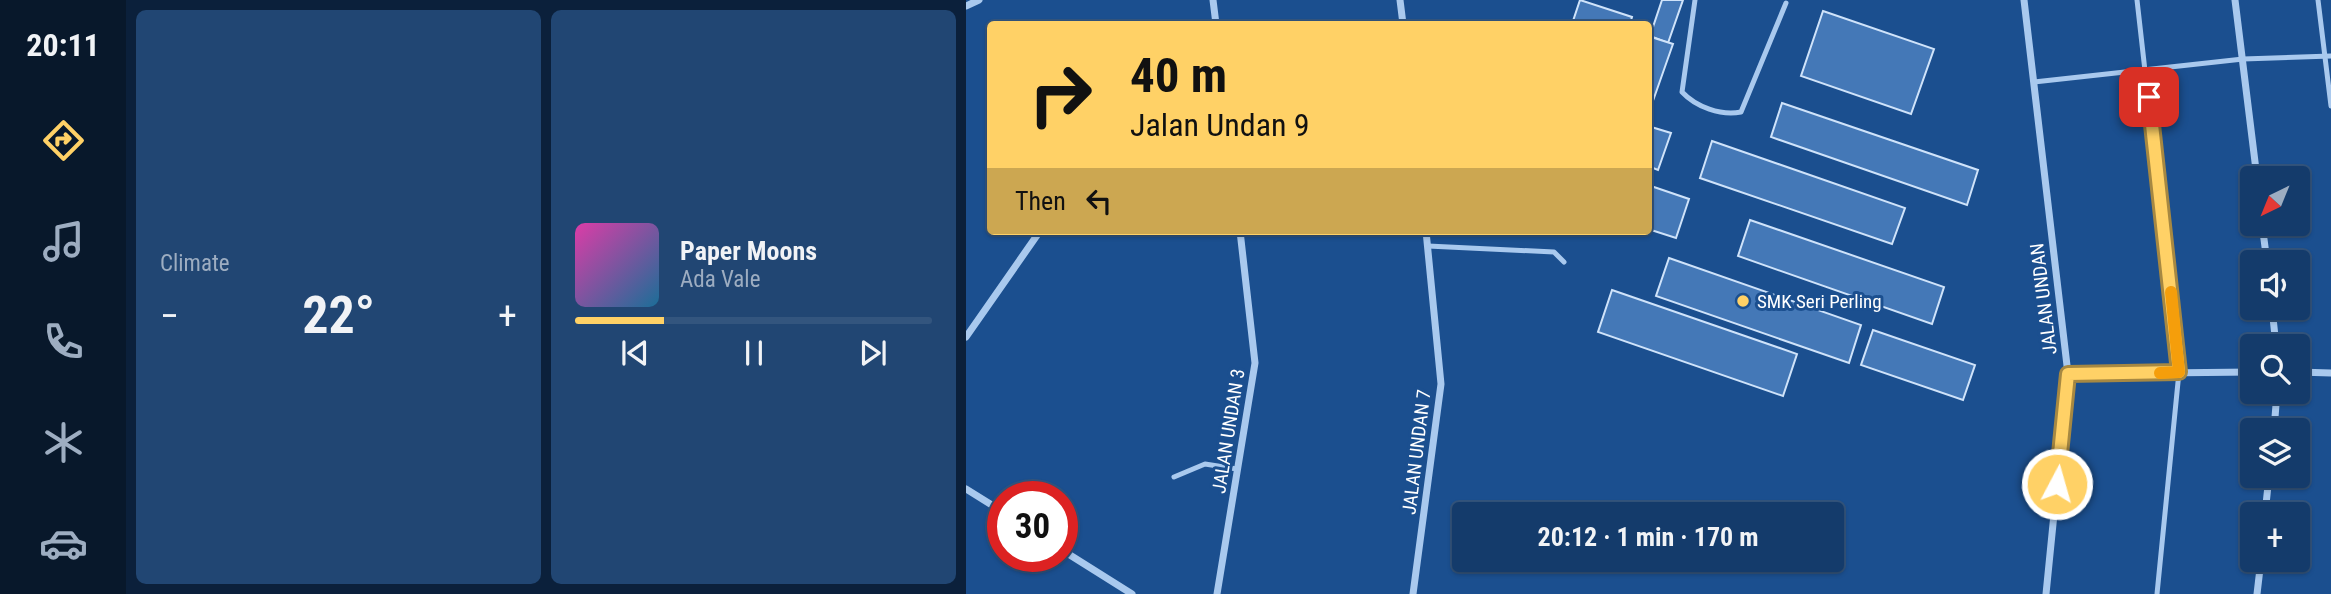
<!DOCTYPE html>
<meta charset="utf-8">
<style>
body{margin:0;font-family:"Roboto Condensed",sans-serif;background:#214673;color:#f1f3f6;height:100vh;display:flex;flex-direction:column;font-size:26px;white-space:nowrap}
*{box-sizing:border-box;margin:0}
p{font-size:23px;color:#9dadc1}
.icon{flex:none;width:38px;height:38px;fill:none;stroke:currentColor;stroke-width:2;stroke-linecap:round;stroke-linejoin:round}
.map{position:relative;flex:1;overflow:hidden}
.sheet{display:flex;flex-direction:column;gap:10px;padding:10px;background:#0b203b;width:840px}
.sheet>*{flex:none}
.hud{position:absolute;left:21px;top:21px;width:665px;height:214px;border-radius:7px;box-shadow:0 2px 5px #0004,0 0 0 2px #33557e;background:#ffd166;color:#111;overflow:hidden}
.needle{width:46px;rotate:223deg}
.tools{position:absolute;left:1274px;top:166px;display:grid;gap:14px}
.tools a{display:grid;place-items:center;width:70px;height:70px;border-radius:7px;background:#143b6b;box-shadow:0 2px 5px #0004,0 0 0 2px #33557e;font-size:35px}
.speed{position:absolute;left:21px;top:481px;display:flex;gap:14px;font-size:35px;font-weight:700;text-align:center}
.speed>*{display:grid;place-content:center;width:91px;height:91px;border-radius:50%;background:#143b6b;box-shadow:0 2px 5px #0004,0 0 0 2px #33557e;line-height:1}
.speed .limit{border:10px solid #d22;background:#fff;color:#111}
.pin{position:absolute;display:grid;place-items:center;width:60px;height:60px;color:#fff;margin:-30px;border-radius:14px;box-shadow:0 4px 10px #0006}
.me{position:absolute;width:77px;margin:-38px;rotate:6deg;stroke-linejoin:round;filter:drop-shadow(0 0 5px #0008)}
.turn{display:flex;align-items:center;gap:24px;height:147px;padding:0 28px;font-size:32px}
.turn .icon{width:91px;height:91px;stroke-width:2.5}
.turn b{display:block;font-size:49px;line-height:60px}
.then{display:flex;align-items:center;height:66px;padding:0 28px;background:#0003;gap:14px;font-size:26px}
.big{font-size:52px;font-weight:700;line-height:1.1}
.sheet .tile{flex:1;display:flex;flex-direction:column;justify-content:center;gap:10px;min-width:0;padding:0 24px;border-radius:10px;background:#214673}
.song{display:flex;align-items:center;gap:21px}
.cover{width:84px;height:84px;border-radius:10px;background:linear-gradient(135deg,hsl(320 70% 55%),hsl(200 70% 35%))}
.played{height:7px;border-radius:4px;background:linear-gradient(90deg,#ffd166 25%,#33557e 25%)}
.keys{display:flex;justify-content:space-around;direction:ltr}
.heat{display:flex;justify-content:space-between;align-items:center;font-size:38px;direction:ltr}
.sheet .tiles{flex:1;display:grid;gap:10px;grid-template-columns:repeat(2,1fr)}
.trip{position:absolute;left:486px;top:502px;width:392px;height:70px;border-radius:7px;background:#143b6b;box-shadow:0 2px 5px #0004,0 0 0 2px #33557e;font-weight:700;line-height:70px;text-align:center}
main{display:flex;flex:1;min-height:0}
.tabs{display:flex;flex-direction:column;width:126px;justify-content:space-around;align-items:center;background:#08182b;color:#9dadc1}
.tabs .icon{width:49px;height:49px}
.tabs .current{color:#ffd166}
.tabs b{font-size:32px;color:#f1f3f6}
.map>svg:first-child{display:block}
.building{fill:#4478b7;stroke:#cfe3fa;stroke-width:2}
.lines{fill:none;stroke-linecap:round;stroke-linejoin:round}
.service{stroke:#a9c9ee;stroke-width:5}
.minor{stroke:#a9c9ee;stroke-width:7}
.route-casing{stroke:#a68842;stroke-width:18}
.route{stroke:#ffd166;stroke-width:12}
.slow{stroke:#f59e0b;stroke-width:12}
.poi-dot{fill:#ffd166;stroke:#1b4f8f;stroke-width:2.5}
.labels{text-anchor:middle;stroke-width:6;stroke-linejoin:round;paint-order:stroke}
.street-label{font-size:19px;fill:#fff;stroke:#1b4f8f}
.poi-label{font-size:19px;fill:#fff;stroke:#1b4f8f;text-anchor:start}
</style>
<main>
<nav class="tabs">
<b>20:11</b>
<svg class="icon current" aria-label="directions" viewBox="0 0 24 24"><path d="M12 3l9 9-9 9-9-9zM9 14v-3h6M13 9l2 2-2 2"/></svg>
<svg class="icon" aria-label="music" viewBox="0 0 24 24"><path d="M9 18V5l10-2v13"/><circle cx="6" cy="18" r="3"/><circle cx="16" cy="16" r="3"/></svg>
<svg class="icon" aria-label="phone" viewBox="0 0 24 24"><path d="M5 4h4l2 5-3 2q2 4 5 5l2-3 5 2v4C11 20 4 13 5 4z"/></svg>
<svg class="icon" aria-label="climate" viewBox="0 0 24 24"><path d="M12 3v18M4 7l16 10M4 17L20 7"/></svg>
<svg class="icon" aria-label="car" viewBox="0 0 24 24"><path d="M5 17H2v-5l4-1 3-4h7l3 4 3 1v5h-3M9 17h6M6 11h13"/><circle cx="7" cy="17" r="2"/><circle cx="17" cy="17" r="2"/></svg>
</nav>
<section class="sheet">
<div class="tiles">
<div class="tile"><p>Climate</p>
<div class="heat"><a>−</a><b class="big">22°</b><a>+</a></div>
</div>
<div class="tile">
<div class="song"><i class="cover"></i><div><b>Paper Moons</b><p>Ada Vale</p></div></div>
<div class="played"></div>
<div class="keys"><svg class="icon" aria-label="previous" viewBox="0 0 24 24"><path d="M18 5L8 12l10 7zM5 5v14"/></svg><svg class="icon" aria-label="pause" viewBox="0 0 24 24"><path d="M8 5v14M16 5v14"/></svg><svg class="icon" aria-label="next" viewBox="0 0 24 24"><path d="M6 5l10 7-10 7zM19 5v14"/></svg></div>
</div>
</div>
</section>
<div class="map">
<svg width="1365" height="594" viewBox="0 0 1365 594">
<rect width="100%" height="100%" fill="#1b4f8f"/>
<g class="building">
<path d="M 614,0 L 666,17 L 664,24 L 606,24 Z"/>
<path d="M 696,0 L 717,0 L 702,43 L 684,36 Z"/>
<path d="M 857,11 L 968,49 L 945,114 L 835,76 Z"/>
<path d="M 682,36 L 707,44 L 682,115 Z"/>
<path d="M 816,103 L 1012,170 L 1001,205 L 805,137 Z"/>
<path d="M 682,126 L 705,133 L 692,170 L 682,166 Z"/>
<path d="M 746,141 L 939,208 L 926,244 L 734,178 Z"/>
<path d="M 682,185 L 723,199 L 710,238 L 682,229 Z"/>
<path d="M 784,220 L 978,287 L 966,324 L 772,256 Z"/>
<path d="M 703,258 L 895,325 L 883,363 L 690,296 Z"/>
<path d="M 646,290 L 831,354 L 817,396 L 632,332 Z"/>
<path d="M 907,330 L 1009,365 L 997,400 L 895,365 Z"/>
</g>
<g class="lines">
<g class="service">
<path d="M 729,0 L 716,92 C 730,107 755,116 775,112 L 820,3"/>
<path d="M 1171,0 L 1213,372 L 1191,594"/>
<path d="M 1352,0 L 1365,106"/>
<path d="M 1068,82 L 1277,59 L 1365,56"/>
<path d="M 462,246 L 588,252 L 598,262"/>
<path d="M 208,477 L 239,464 L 271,469"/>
</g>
<g class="minor">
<path d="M 247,0 L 250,24"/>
<path d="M 434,0 L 437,24"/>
<path d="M 1058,0 L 1102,374 L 1080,594"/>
<path d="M 1269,0 L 1291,178"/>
<path d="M 0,6 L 13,0"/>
<path d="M 1296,224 L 1301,262"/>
<path d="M 1306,308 L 1310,346"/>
<path d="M 0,337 L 74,231"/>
<path d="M 1332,372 L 1365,373"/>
<path d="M 1102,374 L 1286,372"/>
<path d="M 1308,430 L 1311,392"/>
<path d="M 0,489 L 37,512"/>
<path d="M 1299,514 L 1303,476"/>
<path d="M 96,550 L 166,594"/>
<path d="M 251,594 L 289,363 L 274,231"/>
<path d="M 447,594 L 475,384 L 460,231"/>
<path d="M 1291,594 L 1295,560"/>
</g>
</g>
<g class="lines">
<defs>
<path id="route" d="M 1091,484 L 1102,374 L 1213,372 L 1183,97"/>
</defs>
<use href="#route" class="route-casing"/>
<use href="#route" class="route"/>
<path class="slow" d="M 1194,373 L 1213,372 L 1205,292"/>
</g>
<circle class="poi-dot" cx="777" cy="301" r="7"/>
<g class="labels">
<g class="street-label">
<text transform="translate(1077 299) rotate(-97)" y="7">JALAN UNDAN</text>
<text transform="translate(262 431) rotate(-81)" y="7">JALAN UNDAN 3</text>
<text transform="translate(450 452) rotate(-83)" y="7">JALAN UNDAN 7</text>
</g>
<g class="poi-label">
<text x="791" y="308">SMK Seri Perling</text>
</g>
</g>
</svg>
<div class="tools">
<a><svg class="needle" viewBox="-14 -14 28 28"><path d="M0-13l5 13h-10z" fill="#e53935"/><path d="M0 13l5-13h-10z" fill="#9dadc1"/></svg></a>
<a><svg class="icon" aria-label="sound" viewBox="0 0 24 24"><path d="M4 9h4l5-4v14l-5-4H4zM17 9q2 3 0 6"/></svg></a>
<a><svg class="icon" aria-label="search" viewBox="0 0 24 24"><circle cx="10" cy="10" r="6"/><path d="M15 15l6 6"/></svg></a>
<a><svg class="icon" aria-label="layers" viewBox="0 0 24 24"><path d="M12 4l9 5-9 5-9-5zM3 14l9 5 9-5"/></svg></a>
<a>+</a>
</div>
<div class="speed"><div class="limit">30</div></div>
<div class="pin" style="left:1183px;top:97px;background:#d93025"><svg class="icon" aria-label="arrive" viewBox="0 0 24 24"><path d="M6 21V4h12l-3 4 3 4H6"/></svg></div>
<svg class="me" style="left:1091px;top:484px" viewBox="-20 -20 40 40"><circle r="17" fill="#ffd166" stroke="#fff" stroke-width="3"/><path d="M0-11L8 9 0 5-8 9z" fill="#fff"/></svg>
<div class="trip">20:12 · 1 min · 170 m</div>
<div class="hud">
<div class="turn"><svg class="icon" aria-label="right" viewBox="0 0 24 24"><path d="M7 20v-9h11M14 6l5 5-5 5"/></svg><div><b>40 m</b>Jalan Undan 9</div></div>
<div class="then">Then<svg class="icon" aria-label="left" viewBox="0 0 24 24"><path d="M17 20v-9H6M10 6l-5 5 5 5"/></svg></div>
</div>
</div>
</main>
